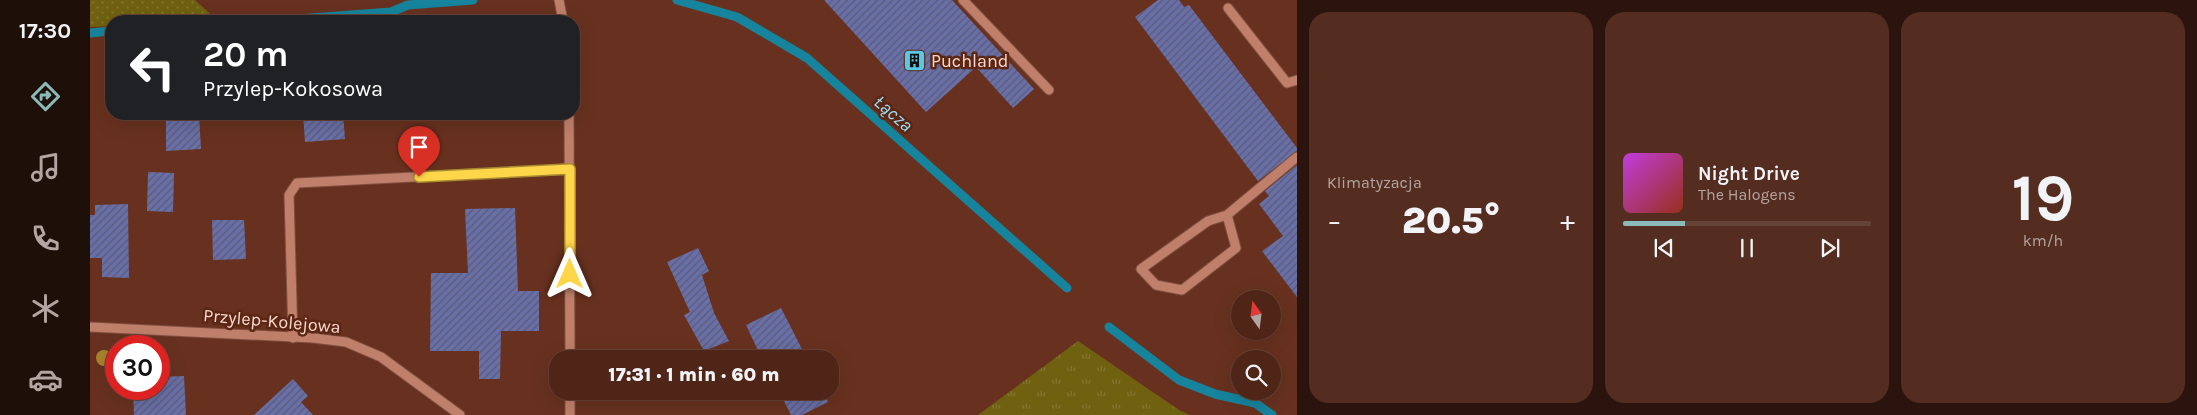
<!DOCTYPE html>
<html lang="pl">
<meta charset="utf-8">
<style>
body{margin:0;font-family:Karla,sans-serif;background:#552d20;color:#f1f3f6;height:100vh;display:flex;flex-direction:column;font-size:19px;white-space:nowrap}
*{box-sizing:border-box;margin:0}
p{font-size:16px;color:#b3a5a1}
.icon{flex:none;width:28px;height:28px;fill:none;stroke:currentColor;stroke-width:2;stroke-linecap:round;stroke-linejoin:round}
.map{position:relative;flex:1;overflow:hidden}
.drawer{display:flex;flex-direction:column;gap:12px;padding:12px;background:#2b140d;width:900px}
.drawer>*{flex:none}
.banner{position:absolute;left:15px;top:15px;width:475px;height:105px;border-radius:20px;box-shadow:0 5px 20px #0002,0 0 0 1px #654236;background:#202124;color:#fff;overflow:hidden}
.needle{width:32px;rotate:346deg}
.buttons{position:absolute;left:1141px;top:290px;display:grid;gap:10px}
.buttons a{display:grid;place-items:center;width:50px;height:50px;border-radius:50%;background:#4e2517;box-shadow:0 5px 20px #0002,0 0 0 1px #654236;font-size:25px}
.speed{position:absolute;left:15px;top:335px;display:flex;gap:10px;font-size:25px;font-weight:700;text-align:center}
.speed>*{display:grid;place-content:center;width:65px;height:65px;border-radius:50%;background:#4e2517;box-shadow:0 5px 20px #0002,0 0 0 1px #654236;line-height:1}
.speed .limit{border:8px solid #d22;background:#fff;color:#111}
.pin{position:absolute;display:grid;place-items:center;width:42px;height:42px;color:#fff;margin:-51px -21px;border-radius:50% 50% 50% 0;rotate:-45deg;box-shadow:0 0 5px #0007}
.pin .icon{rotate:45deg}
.me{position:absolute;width:55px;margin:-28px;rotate:0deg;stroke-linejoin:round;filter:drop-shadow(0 0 4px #0008)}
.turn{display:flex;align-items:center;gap:18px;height:105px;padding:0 15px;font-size:22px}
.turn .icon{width:65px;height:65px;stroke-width:2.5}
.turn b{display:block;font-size:35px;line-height:42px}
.big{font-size:38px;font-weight:800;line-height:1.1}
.drawer .card{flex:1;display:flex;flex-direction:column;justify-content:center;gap:8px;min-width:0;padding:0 18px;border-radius:20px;background:#552d20}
.drawer .dial{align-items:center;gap:0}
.dial b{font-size:65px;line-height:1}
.song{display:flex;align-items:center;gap:15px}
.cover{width:60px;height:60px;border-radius:8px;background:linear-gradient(135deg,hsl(290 70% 55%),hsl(10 70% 35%))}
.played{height:5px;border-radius:2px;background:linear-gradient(90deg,#8bbbb9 25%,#654236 25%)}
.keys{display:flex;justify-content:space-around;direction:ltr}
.heat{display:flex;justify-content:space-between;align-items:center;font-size:28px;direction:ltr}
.drawer .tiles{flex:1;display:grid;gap:12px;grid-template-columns:repeat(3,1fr)}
.trip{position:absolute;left:459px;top:350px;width:290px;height:50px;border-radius:20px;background:#4e2517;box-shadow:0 5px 20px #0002,0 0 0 1px #654236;font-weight:800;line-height:50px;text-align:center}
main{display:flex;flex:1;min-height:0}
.tabs{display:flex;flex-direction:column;width:90px;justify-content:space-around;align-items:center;background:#1f0f09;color:#b3a5a1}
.tabs .icon{width:35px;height:35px}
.tabs .on{color:#8bbbb9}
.tabs b{font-size:22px;color:#f1f3f6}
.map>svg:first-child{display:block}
.grass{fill:url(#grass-dots)}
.park{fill:url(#park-tufts)}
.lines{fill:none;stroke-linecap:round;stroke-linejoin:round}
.stream{stroke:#16849d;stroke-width:9}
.building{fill:url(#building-hatch)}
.minor-casing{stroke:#804f40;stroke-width:11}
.minor{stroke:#bf7f6b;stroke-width:9}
.tree{fill:#a9822c}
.route-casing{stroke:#a68a30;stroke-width:12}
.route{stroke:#ffd54a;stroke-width:9}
.labels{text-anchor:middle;stroke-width:5;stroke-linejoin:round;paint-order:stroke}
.poi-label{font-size:18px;fill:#fad7cc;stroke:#5c2614;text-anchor:start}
.street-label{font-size:18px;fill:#fad7cc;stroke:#5c2614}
.water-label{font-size:19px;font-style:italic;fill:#97def3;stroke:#5c2614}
</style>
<main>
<nav class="tabs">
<b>17:30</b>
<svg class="icon on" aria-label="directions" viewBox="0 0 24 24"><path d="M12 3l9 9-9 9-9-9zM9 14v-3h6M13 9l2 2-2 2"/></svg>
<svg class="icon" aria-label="music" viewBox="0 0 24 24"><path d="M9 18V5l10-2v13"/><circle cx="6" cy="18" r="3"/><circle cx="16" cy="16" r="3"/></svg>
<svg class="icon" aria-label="phone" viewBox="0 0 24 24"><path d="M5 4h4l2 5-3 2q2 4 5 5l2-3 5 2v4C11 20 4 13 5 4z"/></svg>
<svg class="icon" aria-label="climate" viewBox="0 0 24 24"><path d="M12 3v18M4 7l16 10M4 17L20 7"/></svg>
<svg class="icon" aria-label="car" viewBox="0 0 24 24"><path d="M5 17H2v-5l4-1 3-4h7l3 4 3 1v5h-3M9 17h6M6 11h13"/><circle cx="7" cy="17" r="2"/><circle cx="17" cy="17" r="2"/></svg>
</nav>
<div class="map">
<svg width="1207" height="415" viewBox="0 0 1207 415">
<defs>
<pattern id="grass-dots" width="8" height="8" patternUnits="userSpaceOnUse" patternTransform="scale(1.25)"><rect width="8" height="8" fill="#6f610f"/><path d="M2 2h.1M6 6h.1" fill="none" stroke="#847731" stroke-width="1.8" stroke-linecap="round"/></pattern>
<pattern id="park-tufts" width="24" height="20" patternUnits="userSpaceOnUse" patternTransform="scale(1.25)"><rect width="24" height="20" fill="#6f610f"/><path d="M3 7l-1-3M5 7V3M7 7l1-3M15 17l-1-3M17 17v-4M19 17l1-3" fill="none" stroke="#847731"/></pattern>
<pattern id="building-hatch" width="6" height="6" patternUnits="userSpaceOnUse" patternTransform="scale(1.25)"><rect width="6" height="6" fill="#6970a7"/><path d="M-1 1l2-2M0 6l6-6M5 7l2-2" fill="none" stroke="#5c5a77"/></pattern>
</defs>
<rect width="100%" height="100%" fill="#68311f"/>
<path class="grass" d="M 0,0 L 105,0 L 128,21 L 21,21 L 21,26 L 0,27 Z"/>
<path class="park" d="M 988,341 L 1089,410 L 1100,415 L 888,415 Z"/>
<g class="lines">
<g class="stream">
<path d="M 587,0 L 647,17 L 717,58 L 977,288"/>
<path d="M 100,21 L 117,19 L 194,20 L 301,12 L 318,5 L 383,0"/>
<path d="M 0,33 L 21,31"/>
<path d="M 1019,327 L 1089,380 L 1125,394 L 1165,403 L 1182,415"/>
</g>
</g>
<g class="building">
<path d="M 734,0 L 862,0 L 944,89 L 923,108 L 886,67 L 836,112 Z"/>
<path d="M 1068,0 L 1089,0 L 1094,7 L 1099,5 L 1207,148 L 1207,151 L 1168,181 L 1045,17 Z"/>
<path d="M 76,114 L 109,114 L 111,149 L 76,151 Z"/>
<path d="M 213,114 L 253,114 L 255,139 L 215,142 Z"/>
<path d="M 1207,165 L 1207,297 L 1172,251 L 1193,236 L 1169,204 L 1179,196 L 1175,191 Z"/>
<path d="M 58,172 L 84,173 L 83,212 L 57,211 Z"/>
<path d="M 38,204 L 39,278 L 12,277 L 12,258 L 0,258 L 0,215 L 5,215 L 5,205 Z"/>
<path d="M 425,208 L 428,291 L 449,291 L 449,331 L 411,331 L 410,379 L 389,379 L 389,351 L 340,351 L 341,273 L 378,273 L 375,209 Z"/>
<path d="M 122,220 L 154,220 L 156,259 L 123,260 Z"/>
<path d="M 608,248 L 619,271 L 612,275 L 624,313 L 639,341 L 614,351 L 594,315 L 600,312 L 577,262 Z"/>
<path d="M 691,308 L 717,359 L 672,359 L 656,325 Z"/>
<path d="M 94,376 L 96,415 L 44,415 L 43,389 L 69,389 L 69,377 Z"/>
<path d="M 203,379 L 218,396 L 211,402 L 223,415 L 164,415 Z"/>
<path d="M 689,391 L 733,391 L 738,402 L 712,415 L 701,415 Z"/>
</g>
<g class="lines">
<defs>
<g id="minor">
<path d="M 469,0 L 473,21"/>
<path d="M 873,0 L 959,90"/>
<path d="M 1138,8 L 1197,83 L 1207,80"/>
<path d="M 479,114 L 480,359"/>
<path d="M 1137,215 L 1146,248 L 1092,290 L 1066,285 L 1051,269 L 1118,221 L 1137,215 L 1207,157"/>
<path d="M 0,327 L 223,338 L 256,342 L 291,357 L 370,415"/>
<path d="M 203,338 L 199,195 L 207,183 L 480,169"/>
<path d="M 480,391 L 480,415"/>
</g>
</defs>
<use href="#minor" class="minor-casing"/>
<use href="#minor" class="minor"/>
</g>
<circle class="tree" cx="14" cy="358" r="8"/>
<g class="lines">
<defs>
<path id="route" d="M 329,177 L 480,169 L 480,274"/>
</defs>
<use href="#route" class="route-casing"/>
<use href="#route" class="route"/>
</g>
<defs>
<symbol id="building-square" viewBox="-11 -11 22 22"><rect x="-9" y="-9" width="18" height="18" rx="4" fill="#5ac8e5" stroke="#5c2614"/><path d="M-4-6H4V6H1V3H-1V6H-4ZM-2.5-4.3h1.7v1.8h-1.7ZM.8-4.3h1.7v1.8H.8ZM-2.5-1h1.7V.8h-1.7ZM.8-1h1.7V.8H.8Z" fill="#111"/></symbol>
</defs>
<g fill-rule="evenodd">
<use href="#building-square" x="812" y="48" width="25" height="25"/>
</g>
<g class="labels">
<g class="poi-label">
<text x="841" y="67">Puchland</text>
</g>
<g class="street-label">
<text transform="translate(182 321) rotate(5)" y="6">Przylep-Kolejowa</text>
</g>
<g class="water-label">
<text transform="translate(804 113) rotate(41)" y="7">Łącza</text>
</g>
</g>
</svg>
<div class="buttons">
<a><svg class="needle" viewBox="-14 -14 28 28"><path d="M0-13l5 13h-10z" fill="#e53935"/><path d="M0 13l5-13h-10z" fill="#b3a5a1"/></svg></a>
<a><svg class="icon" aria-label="search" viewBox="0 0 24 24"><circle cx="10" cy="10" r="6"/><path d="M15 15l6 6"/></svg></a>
</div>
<div class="speed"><div class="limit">30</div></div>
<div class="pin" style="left:329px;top:177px;background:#d93025"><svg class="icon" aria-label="arrive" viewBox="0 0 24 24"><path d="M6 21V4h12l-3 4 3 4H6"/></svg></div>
<svg class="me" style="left:480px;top:274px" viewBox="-20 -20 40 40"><path d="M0-17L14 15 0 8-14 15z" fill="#ffd54a" stroke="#fff" stroke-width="4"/></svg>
<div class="trip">17:31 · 1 min · 60 m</div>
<div class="banner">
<div class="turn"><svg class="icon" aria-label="left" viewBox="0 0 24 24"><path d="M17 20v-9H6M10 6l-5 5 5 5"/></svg><div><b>20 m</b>Przylep-Kokosowa</div></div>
</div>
</div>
<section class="drawer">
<div class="tiles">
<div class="card"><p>Klimatyzacja</p>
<div class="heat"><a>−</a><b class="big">20.5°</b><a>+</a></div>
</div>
<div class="card">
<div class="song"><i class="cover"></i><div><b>Night Drive</b><p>The Halogens</p></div></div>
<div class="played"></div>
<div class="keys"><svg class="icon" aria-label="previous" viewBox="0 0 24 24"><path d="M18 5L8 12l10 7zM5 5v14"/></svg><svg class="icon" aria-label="pause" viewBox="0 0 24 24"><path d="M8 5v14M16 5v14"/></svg><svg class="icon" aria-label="next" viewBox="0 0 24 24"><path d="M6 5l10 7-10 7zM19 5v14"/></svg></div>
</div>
<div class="card dial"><b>19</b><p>km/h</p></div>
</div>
</section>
</main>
